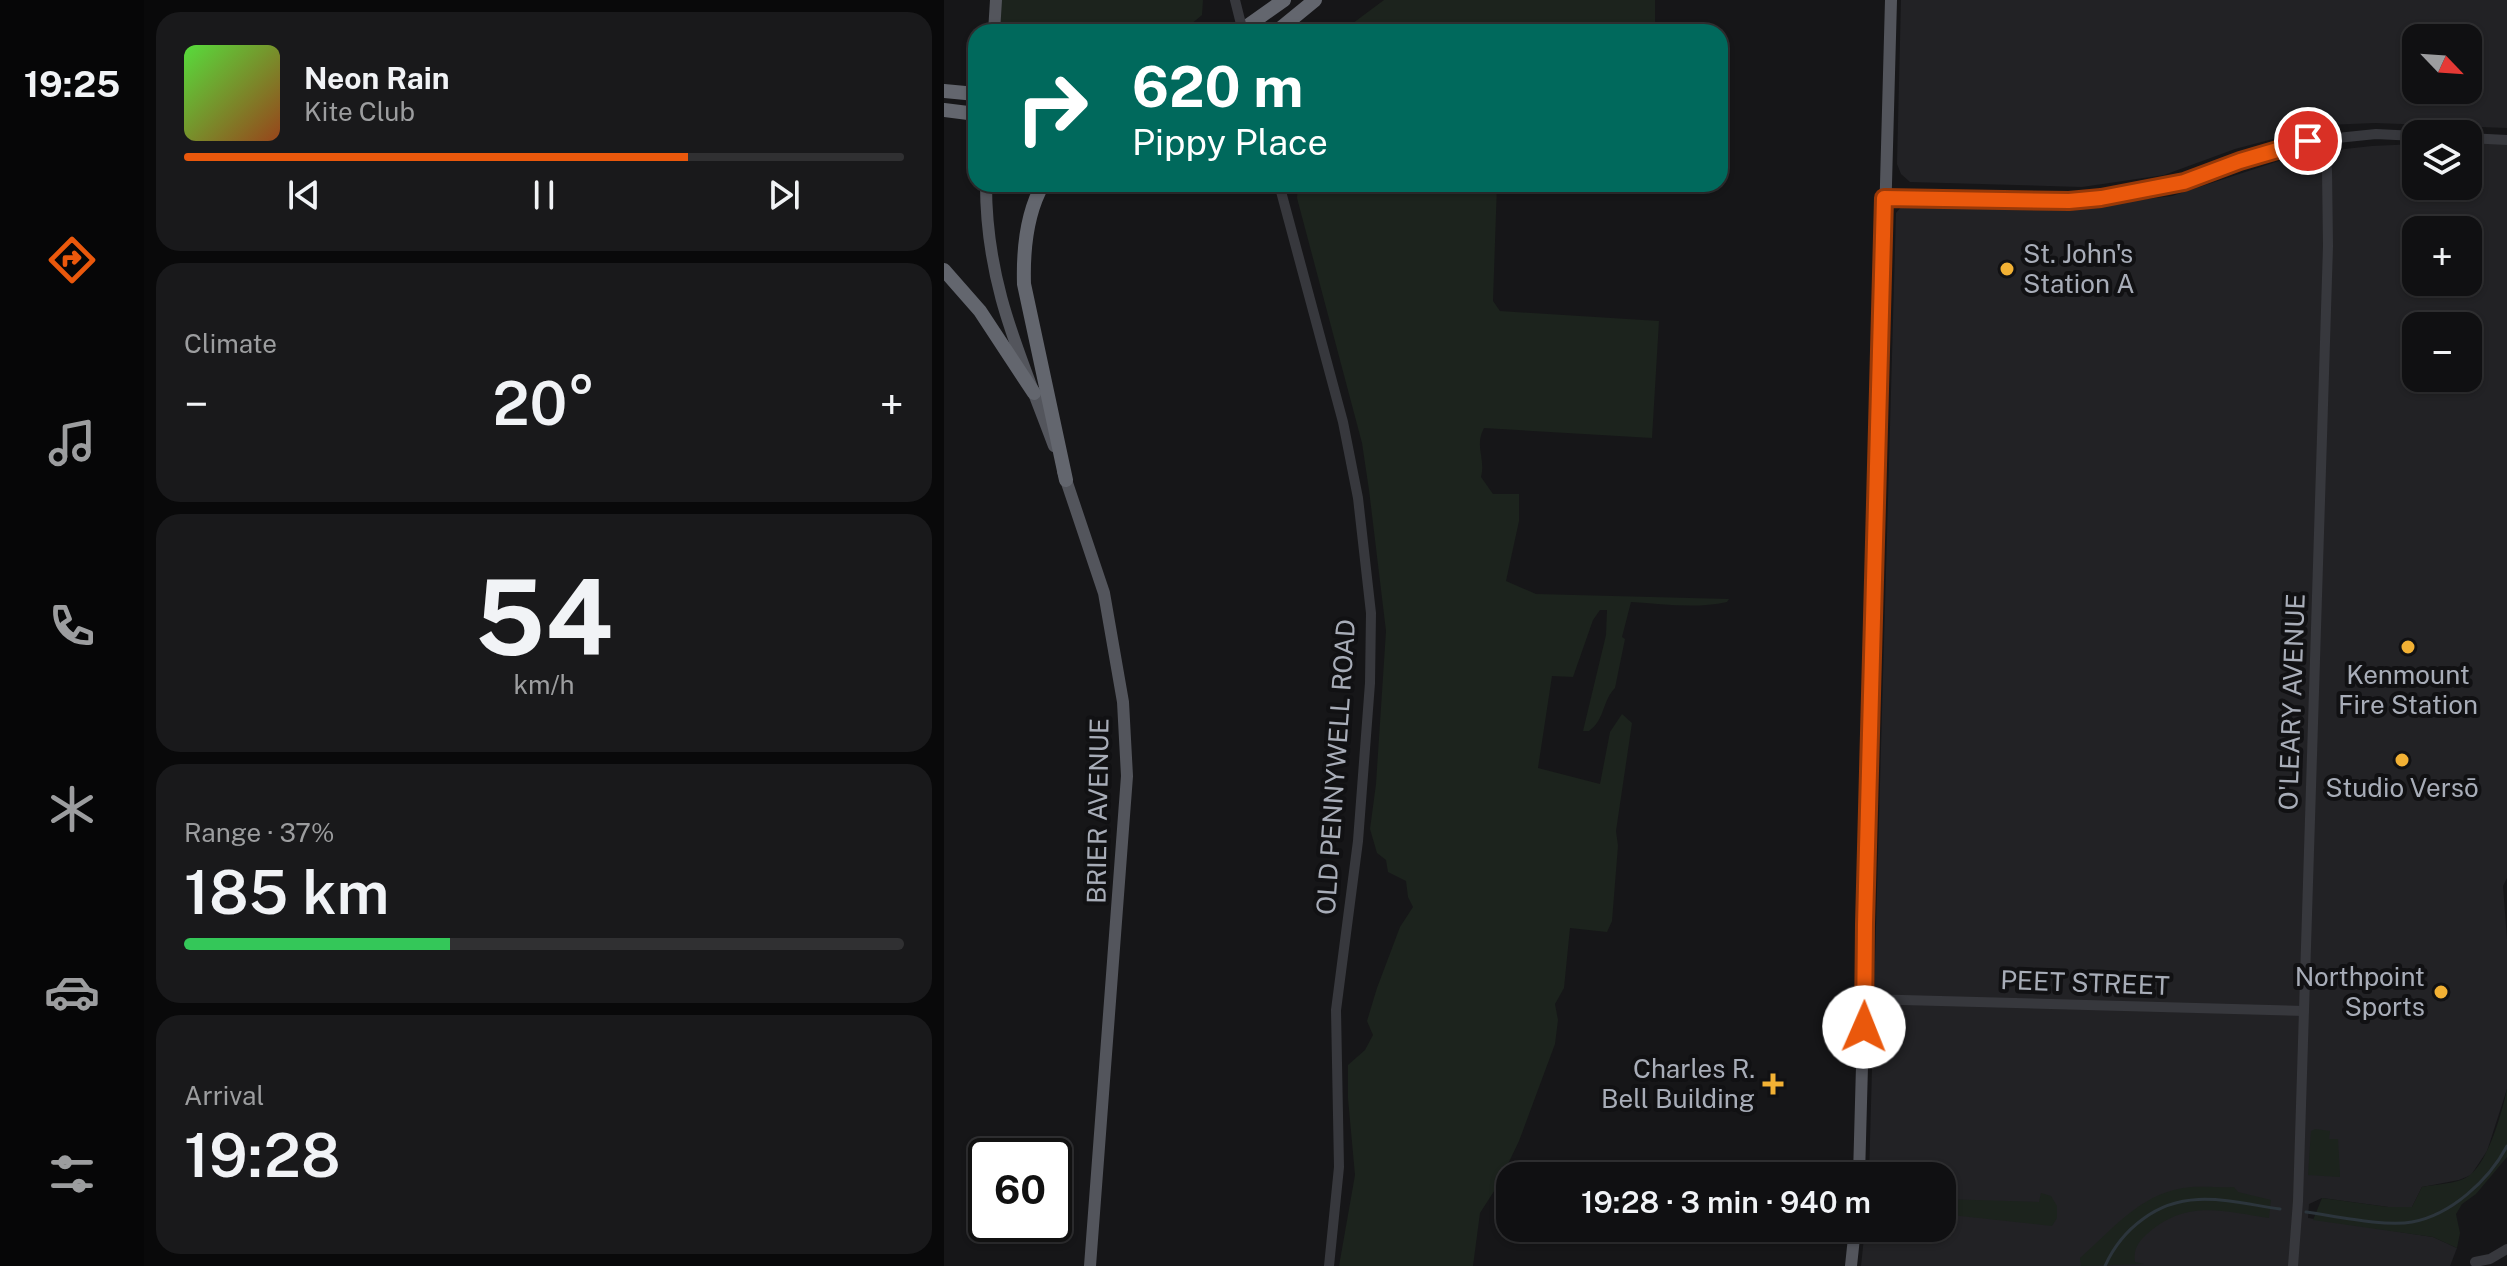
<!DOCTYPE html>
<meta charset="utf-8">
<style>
body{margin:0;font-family:"Public Sans",sans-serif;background:#19191b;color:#f1f3f6;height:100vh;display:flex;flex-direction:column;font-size:30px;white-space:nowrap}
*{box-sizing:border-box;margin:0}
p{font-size:26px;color:#9c9d9f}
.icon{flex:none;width:44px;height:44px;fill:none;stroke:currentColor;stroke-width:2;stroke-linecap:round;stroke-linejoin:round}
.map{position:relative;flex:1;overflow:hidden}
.side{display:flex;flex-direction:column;gap:12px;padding:12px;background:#09090a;width:800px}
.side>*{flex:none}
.banner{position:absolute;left:24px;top:24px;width:760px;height:168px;border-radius:24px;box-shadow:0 2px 6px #0004,0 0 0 2px #303032;background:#00695c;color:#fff;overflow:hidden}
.needle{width:52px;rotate:115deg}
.tools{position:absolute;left:1458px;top:24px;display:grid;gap:16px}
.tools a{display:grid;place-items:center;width:80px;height:80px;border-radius:16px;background:#101012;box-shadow:0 2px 6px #0004,0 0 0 2px #303032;font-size:40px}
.speed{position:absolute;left:24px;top:1138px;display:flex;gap:16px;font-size:40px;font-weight:700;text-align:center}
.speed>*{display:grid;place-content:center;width:104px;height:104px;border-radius:50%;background:#101012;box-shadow:0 2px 6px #0004,0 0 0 2px #303032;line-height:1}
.speed .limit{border:4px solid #111;border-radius:12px;background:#fff;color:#111}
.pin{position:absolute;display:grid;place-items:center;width:68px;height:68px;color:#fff;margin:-34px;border:4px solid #fff;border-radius:50%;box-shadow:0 2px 8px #0007}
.me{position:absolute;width:88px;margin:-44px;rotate:1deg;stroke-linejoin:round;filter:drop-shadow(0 0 6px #0008)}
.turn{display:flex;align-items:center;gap:28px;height:168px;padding:0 32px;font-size:36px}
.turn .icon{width:104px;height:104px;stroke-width:2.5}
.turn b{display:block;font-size:56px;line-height:68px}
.big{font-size:60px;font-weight:600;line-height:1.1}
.side .tile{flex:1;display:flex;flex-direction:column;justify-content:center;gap:12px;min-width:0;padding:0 28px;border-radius:24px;background:#19191b}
.side .dial{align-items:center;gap:0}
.dial b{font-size:104px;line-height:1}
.song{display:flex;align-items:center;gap:24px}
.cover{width:96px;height:96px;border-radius:12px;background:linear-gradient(135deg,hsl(110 70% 55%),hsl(20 70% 35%))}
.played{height:8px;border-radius:4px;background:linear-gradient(90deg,#ea580c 70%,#303032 70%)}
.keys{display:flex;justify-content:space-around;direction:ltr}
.heat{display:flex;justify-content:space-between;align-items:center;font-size:44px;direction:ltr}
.charge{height:12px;border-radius:6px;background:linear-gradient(90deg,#34c759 37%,#303032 0)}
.trip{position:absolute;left:552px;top:1162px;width:460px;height:80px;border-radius:24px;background:#101012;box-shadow:0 2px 6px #0004,0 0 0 2px #303032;font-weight:600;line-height:80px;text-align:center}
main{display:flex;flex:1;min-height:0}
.dock{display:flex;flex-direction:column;width:144px;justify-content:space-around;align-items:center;background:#060607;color:#9c9d9f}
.dock .icon{width:56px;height:56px}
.dock .on{color:#ea580c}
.dock b{font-size:36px;color:#f1f3f6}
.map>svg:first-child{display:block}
.built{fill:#222225;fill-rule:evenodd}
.green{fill:#1c231d}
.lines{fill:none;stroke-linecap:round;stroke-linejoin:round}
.stream{stroke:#2c353c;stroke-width:3}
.minor{stroke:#37383d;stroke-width:10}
.major{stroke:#53555c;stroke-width:12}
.highway{stroke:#63666e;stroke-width:14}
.minor-bridge{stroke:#37383d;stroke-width:10}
.route-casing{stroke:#983908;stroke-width:20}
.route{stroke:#ea580c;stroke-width:14}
.poi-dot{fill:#f2b134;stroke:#111113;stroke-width:3}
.labels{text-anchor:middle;stroke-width:8;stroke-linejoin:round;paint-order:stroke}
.poi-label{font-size:26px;fill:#a8adb8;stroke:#111113}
.street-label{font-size:26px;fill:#a8adb8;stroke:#111113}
</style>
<main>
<nav class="dock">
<b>19:25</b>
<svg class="icon on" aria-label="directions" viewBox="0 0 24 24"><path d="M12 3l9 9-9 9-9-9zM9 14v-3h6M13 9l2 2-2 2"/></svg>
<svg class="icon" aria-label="music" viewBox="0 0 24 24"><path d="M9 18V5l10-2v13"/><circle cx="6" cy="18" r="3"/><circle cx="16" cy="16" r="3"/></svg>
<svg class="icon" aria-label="phone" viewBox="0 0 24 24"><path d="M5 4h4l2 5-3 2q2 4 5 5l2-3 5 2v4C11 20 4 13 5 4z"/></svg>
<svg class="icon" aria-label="climate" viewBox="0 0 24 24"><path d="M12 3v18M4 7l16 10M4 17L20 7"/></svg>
<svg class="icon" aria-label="car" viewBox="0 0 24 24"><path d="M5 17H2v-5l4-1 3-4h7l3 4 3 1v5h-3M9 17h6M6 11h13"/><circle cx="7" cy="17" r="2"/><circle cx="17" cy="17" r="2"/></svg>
<svg class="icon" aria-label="filters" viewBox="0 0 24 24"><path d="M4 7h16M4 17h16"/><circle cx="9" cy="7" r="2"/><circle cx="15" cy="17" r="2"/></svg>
</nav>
<section class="side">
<div class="tile">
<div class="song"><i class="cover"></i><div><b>Neon Rain</b><p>Kite Club</p></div></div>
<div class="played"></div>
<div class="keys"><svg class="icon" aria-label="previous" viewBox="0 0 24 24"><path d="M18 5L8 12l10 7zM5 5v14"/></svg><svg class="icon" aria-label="pause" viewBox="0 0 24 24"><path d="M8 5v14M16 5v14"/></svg><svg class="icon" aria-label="next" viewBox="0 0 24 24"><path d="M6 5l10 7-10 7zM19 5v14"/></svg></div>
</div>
<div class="tile"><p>Climate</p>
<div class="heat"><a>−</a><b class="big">20°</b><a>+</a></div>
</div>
<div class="tile dial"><b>54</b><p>km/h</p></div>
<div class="tile"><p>Range · 37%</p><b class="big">185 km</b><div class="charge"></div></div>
<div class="tile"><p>Arrival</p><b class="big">19:28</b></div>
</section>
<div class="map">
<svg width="1563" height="1266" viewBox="0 0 1563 1266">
<rect width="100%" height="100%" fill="#161618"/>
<g class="built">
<path d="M 957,0 L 1563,0 L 1563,128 L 1431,123 L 1382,125 L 1291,149 L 1220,175 L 1138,187 L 966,182 L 957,174 L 953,164 ZM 1472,38 L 1524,38 L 1524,90 L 1472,90 Z"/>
<path d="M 1524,142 L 1563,143 L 1563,878 L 1559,886 L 1563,939 L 1563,1089 L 1543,1151 L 1527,1175 L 1515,1180 L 1478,1187 L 1468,1207 L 1444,1207 L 1378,1198 L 1365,1204 L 1364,1218 L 1489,1237 L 1513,1248 L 1506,1266 L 917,1266 L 921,1228 L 998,1228 L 998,1176 L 925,1176 L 952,213 L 958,206 L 965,203 L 1145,206 L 1228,196 L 1356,154 L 1428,146 L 1472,144 L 1472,186 L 1524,186 ZM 1472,230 L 1524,230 L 1524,282 L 1472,282 ZM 1472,326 L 1524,326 L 1524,378 L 1472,378 Z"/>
</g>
<g class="green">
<path d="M 55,0 L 259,0 L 258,15 L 246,25 L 195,27 L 186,32 L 57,32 Z"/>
<path d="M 440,0 L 711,0 L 711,26 L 759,28 L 759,32 L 397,32 Z"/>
<path d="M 354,184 L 553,184 L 549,301 L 556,311 L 715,321 L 708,438 L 540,428 C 530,447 542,458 537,477 L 549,494 L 575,494 L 575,521 L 562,581 L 592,594 L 785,599 L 783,602 C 752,609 719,604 687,602 L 678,637 L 681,639 L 671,688 C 658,701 661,720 645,731 L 639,731 L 662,635 L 663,610 L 656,610 L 649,620 L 629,677 L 608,676 L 594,768 L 656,784 L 666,732 L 678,714 L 688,723 L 672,831 L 674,846 L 668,921 L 663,932 L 626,928 L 620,988 L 611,1004 L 614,1020 L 611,1044 L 575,1141 L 554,1185 L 536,1213 L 529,1266 L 395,1266 L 411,1175 L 404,1098 L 404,1065 L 421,1050 L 429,1035 L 423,1021 L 433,988 L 456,927 L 469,907 L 464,897 L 462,881 L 444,872 L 442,860 L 433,853 L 426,829 L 432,784 L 442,631 L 425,490 L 418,443 L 353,198 Z"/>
<path d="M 1563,1089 L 1563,1157 L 1532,1194 L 1518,1204 L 1512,1214 L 1516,1233 L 1513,1248 L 1489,1237 L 1369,1220 L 1378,1198 L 1444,1207 L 1468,1207 L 1478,1187 C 1492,1184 1515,1184 1526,1175 C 1545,1160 1558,1112 1563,1089 Z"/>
<path d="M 1371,1129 L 1386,1131 L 1385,1139 L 1394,1139 L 1396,1177 L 1364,1175 L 1367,1131 Z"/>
<path d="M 1290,1187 L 1294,1192 L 1327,1200 L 1325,1218 C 1278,1211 1242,1199 1203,1234 C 1194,1242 1189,1250 1191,1262 L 1200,1264 L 1137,1266 L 1136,1258 C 1167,1231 1195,1195 1239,1188 C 1255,1185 1274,1188 1290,1187 Z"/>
<path d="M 1097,1193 L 1107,1196 L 1113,1206 L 1113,1218 L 1108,1226 L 998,1214 L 998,1199 L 1095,1202 Z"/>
</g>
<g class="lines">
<g class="stream">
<path d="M 1362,1212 C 1391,1216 1441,1227 1468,1222 C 1507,1215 1545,1180 1563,1146"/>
<path d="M 1161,1266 C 1170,1246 1181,1232 1199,1219 C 1241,1187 1287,1202 1336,1209"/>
</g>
<g class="minor">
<path d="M 1524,138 L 1563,140"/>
<path d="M 335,184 L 399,422 L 414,498 L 427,613 L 426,683 L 414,841 L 392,1010 L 395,1167 L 385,1266"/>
<path d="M 940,198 L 1125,201 L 1157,198 L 1240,182 L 1296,161 L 1364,141 L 1432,134 L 1472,136"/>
<path d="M 921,999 L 1360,1011"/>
<path d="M 1531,1262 L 1546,1259 L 1563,1249"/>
<path d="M 1349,1266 L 1354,1201 L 1384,246 L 1383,170 L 1378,139"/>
</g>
<g class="major">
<path d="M 50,32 L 52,0"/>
<path d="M 42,184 C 42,285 76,354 110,446"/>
<path d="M 119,471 L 160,593 L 179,702 L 183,776 L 146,1266"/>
<path d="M 915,1176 L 947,0"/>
<path d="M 907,1266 L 911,1228"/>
</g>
<g class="highway">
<path d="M 295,32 L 340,0"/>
<path d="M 332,32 L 371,0"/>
<path d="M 0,91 L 32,94"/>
<path d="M 0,110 L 32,114"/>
<path d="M 99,184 C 82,214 79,250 80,284 L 122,480"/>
<path d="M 0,270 L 36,311 L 90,393"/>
</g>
<path class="minor-bridge" d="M 291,0 L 299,32"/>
</g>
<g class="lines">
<defs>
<path id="route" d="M 920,1027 L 921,924 L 940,198 L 1125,201 L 1157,198 L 1240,182 L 1296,161 L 1364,141"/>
</defs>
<use href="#route" class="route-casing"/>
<use href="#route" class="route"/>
</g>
<g class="poi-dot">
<circle cx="1063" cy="269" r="8"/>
<circle cx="1464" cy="647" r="8"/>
<circle cx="1458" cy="760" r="8"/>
<circle cx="1497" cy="992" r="8"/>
<path d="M825 1072h8v8h8v8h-8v8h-8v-8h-8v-8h8z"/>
</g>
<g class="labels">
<g class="poi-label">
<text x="1079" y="263" text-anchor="start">St. John's<tspan x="1079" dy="30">Station A</tspan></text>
<text x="1464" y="684">Kenmount<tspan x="1464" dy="30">Fire Station</tspan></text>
<text x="1458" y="797">Studio Versō</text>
<text x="1481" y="986" text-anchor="end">Northpoint<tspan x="1481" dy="30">Sports</tspan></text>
<text x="811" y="1078" text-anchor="end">Charles R.<tspan x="811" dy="30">Bell Building</tspan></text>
</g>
<g class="street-label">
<text transform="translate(1348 702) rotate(-88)" y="9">O'LEARY AVENUE</text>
<text transform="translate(392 767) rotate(-86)" y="9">OLD PENNYWELL ROAD</text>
<text transform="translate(154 811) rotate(-89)" y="9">BRIER AVENUE</text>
<text transform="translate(1141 983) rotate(2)" y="9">PEET STREET</text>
</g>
</g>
</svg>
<div class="tools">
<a><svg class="needle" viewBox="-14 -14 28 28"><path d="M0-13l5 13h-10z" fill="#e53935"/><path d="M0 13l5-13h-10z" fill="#9c9d9f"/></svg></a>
<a><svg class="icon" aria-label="layers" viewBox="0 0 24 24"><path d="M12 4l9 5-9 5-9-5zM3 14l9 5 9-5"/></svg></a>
<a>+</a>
<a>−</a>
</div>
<div class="speed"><div class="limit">60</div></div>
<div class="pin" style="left:1364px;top:141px;background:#d93025"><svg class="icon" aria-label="arrive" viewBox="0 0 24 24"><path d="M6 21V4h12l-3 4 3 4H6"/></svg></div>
<svg class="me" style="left:920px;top:1027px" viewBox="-20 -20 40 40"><circle r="19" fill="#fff"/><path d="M0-13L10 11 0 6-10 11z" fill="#ea580c"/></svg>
<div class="trip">19:28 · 3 min · 940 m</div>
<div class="banner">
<div class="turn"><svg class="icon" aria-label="right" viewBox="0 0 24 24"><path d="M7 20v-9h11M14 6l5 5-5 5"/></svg><div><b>620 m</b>Pippy Place</div></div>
</div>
</div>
</main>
